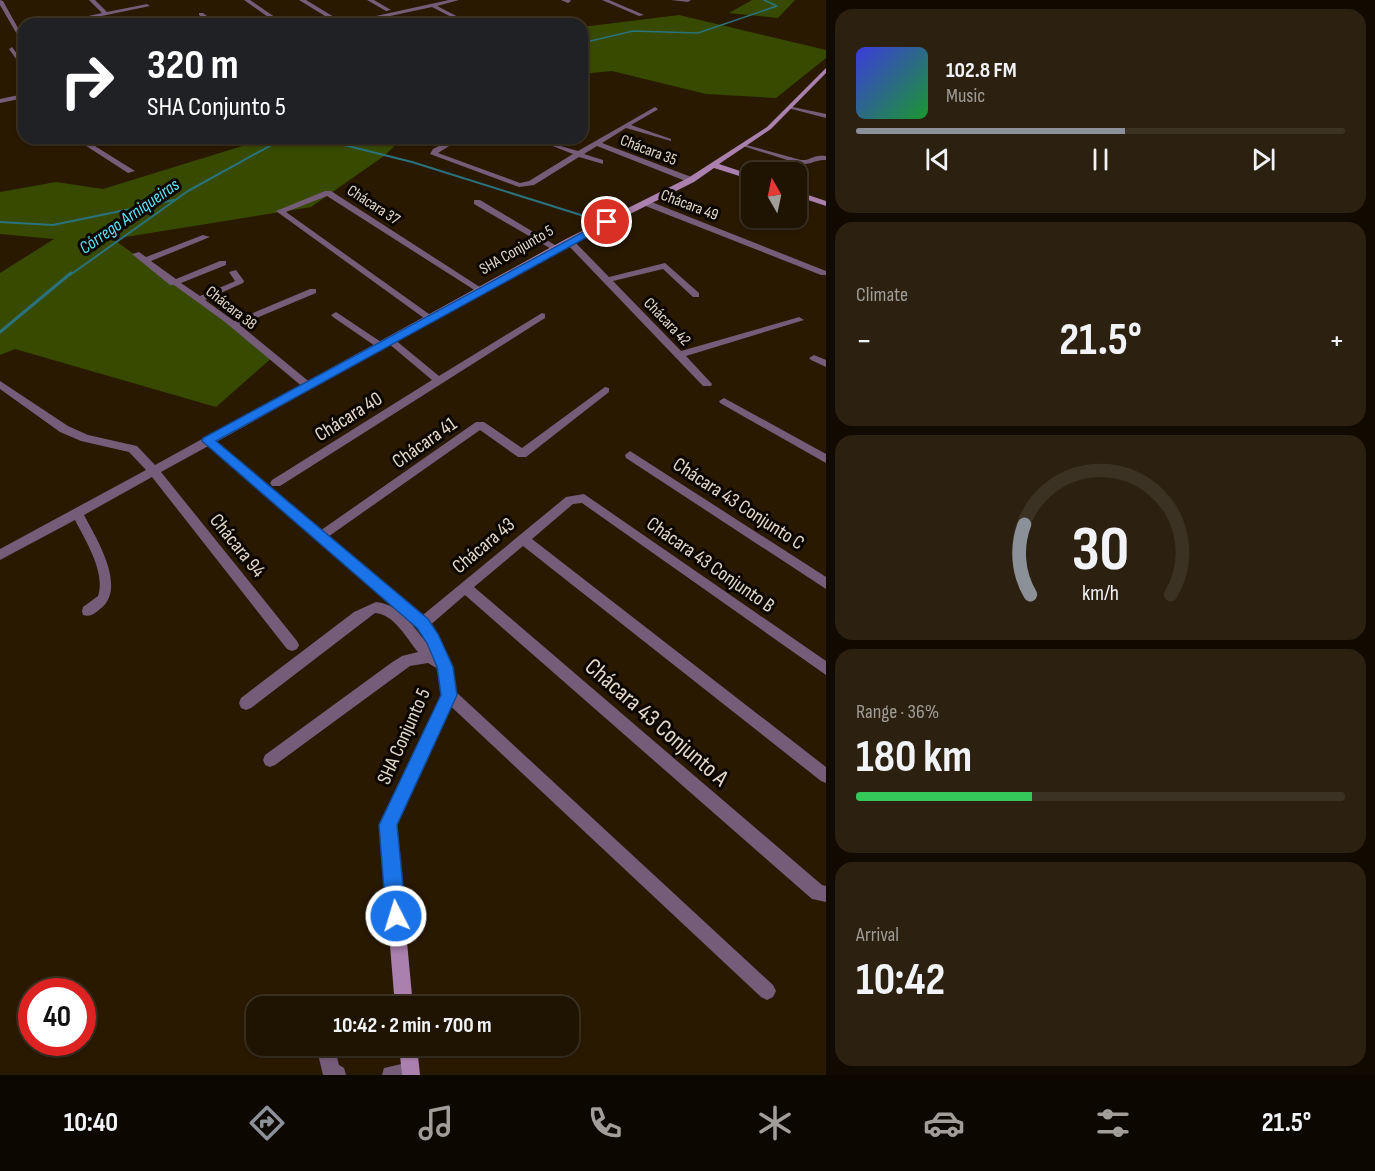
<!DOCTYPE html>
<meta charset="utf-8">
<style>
body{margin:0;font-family:"Sofia Sans Condensed",sans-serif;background:#2c2010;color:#f1f3f6;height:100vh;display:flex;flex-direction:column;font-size:22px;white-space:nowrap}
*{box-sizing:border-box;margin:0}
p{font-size:20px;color:#a19e99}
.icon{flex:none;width:33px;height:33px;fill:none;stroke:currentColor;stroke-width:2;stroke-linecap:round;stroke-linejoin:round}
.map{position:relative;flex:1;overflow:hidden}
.details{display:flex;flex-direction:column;gap:9px;padding:9px;background:#110a01;width:549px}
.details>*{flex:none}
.hud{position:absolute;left:18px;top:18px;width:570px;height:126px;border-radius:18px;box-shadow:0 2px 4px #0004,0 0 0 2px #3c3223;background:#202124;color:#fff;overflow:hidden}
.needle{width:39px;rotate:351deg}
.tools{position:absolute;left:741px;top:162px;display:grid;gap:12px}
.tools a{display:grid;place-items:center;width:66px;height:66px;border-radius:12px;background:#1f1301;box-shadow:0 2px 4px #0004,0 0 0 2px #3c3223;font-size:30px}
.speed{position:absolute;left:18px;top:978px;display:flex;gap:12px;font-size:30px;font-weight:700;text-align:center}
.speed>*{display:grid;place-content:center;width:78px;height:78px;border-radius:50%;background:#1f1301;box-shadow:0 2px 4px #0004,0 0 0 2px #3c3223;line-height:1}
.speed .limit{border:9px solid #d22;background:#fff;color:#111}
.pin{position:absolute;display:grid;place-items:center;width:51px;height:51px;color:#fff;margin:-26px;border:3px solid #fff;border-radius:50%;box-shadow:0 2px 6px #0007}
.me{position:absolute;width:66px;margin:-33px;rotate:355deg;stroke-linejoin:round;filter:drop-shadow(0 0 4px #0008)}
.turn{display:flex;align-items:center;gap:21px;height:126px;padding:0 30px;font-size:27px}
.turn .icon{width:78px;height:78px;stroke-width:2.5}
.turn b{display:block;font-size:42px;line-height:51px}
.big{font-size:45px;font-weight:700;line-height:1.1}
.details .card{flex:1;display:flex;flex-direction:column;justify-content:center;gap:9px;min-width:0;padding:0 21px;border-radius:18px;background:#2c2010}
.details .dial{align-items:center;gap:0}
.dial svg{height:156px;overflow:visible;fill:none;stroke:#3c3223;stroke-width:7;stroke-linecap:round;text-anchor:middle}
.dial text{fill:#f1f3f6;stroke:none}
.song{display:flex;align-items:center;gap:18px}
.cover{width:72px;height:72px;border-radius:9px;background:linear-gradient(135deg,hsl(240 70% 55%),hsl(130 70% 35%))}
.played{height:6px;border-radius:3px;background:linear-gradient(90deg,#8c9099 55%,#3c3223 55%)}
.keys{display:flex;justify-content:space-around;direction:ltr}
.heat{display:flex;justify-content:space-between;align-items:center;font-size:33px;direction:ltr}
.charge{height:9px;border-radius:4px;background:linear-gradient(90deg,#34c759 36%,#3c3223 0)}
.trip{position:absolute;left:246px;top:996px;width:333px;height:60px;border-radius:18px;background:#1f1301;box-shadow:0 2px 4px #0004,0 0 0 2px #3c3223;font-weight:700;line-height:60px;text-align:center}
.menu{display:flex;height:96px;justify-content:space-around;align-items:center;background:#0c0800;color:#a19e99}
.menu .icon{width:42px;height:42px}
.menu .active{color:#8c9099}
.menu b{font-size:27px;color:#f1f3f6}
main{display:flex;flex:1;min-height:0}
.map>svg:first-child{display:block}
.forest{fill:#374a00}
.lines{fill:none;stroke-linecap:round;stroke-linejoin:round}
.stream-far2{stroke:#2a737e;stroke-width:1.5}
.stream-far1{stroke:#2a737e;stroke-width:2}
.stream{stroke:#2a737e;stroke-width:3}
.street{fill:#755c79;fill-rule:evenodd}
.secondary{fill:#a980ae;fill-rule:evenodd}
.route{fill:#1a73e8;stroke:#114b97;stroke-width:1.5}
.labels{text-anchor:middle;stroke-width:6;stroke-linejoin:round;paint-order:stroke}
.far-street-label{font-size:16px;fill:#e3d7c9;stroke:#0c0601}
.far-water-label{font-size:18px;font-style:italic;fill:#5ae4f9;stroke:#0c0601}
.street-label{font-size:20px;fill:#e3d7c9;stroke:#0c0601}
.near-street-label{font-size:24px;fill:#e3d7c9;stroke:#0c0601}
</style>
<main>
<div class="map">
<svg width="826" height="1075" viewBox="0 0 826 1075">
<rect width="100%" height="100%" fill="#291901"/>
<g class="forest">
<path d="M 752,0 L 795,0 L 778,18 L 729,13 Z"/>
<path d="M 679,15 L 826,50 L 826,58 L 776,98 L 706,94 L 612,71 L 582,74 L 582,27 Z"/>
<path d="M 268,138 L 403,138 L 384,156 L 311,207 L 113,239 L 274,356 L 216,407 L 15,349 L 0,355 L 0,273 L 54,239 L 0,234 L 0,192 L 56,182 L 103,189 Z"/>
</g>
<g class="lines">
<path class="stream-far2" d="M 582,43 L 633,31 L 698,33 L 777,6 L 764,0"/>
<g class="stream-far1">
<path d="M 316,138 L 412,162 L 584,216"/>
<path d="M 0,222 L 53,225 L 174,200"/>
<path d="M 70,275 L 188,191 L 284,138"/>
</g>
<path class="stream" d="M 0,332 L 71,273"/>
<g class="street">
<path d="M 0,0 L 3,1 L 23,37 L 18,36 L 0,5 Z"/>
<path d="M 89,0 L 95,0 L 107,12 L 147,4 L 150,6 L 63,24 L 52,24 L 102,13 Z"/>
<path d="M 244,0 L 250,0 L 285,24 L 278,24 Z"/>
<path d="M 299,0 L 306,0 L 344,23 L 449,0 L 459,0 L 437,6 L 472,24 L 465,24 L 432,7 L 353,24 L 338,24 Z"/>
<path d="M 367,0 L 374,0 L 391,10 L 386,11 Z"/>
<path d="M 561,0 L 570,0 L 571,1 L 568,3 Z"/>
<path d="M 602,0 L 609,0 L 644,15 L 639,16 Z"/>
<path d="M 671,0 L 691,0 L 688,2 Z"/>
<path d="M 199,13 L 203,13 L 218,24 L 211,24 L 199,15 Z"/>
<path d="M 12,47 L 24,63 L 24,70 L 9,49 Z"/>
<path d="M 582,74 L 586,73 L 589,75 L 582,78 Z"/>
<path d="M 24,94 L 24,98 L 0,103 L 0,99 Z"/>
<path d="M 788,106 L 826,114 L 826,118 L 788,108 Z"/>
<path d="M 655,107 L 658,109 L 657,110 L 631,125 L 671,139 L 671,141 L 626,128 L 602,143 L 694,178 L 694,182 L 688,182 L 597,146 L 584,154 L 603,160 L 603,164 L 579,157 L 534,185 L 519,187 L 430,154 L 433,149 L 454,138 L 462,138 L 438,153 L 520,183 L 529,181 L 573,154 L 550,145 L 550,143 L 578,151 Z"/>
<path d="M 74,138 L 82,138 L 135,171 L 128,173 Z"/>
<path d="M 743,144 L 801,160 C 811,161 812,154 826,156 L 826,160 C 816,159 811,165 800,164 L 743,146 Z"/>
<path d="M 325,191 L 331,191 L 486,291 L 482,294 L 479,293 L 327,196 L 286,212 L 436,319 L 434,321 L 428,321 L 276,211 Z"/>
<path d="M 474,200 L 480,200 L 560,248 L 553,250 L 474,204 Z"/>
<path d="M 643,201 L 649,201 L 826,271 L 826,275 L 821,275 L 643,205 Z"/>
<path d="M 203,235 L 210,237 L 151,261 L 176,279 L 220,261 L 226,261 L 226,265 L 181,283 L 200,296 L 233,282 L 235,281 L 229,272 L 236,270 L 244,281 L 243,283 L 205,300 L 234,321 L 310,289 L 316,289 L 316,293 L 240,325 L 312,384 L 312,388 L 304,388 L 225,322 L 174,285 L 170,285 L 132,254 L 139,252 L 146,257 Z"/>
<path d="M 566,239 L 572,239 L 609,277 L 665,263 L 699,293 L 699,297 L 693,297 L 663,269 L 613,281 L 681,351 L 796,318 L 799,317 L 804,320 L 686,356 L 712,384 L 711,386 L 703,386 L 566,243 Z"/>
<path d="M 336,312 L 384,344 L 384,348 L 378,348 L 333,317 L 331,315 Z"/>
<path d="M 542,313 L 545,314 L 545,318 L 280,486 L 272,486 L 270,483 L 272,480 L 432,380 L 388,343 L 388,339 L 394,339 L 439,376 Z"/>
<path d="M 814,355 L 826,360 L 826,367 L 811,360 L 809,358 Z"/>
<path d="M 0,381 L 68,426 L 88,435 L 137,446 L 155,465 L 204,438 L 212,438 L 213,441 L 212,444 L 161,472 L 297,641 L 299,645 L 297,649 L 292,651 L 287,649 L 152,477 L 84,515 C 96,538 128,588 100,609 C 94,614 91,617 83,615 L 82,611 L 83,607 L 98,596 C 106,572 85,540 75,520 L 0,560 L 0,549 L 146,470 L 129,452 L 81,441 L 60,432 L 0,389 Z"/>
<path d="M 605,387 L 609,388 L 609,392 L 526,457 L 518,457 L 480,430 L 325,539 L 317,539 L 315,536 L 317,533 L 476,422 L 484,422 L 522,448 Z"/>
<path d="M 724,398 L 826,454 L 826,463 L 720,403 L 719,401 Z"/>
<path d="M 630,451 L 826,577 L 826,589 L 626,458 L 625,455 Z"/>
<path d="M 584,494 L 826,661 L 826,675 L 582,503 L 573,504 L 532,539 L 826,767 L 826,783 L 821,781 L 523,546 L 474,587 L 822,885 L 826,886 L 826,902 L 812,899 L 465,595 L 428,627 L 423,629 L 418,627 L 416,623 L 418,619 L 566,497 Z"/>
<path d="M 376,602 C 404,605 416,633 434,651 C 440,657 448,660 452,667 L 450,671 L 445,673 L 428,663 L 410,666 L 275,765 L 270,767 L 265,765 L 263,760 L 265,755 L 391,663 L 402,656 L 418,652 C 407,639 394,614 375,613 L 251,708 L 246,710 L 241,708 L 239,703 L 241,698 L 354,612 Z"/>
<path d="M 449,689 L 454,690 L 773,985 L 776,991 L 773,997 L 767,1000 L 761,997 L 444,700 L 442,695 L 444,690 Z"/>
<path d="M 316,1046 L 334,1046 L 339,1065 L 344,1068 L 346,1075 L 323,1075 Z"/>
<path d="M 410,1062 L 417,1064 L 419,1071 L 418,1075 L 382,1075 L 384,1068 Z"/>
</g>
<g class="secondary">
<path d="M 826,68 L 826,73 L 771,129 L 719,164 L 752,175 L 752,180 L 714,168 L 694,182 L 572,243 L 216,442 L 428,619 L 438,635 L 452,667 L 456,695 L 396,825 L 413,1006 L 395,1006 L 380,825 L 442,695 L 438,667 L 428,642 L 418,627 L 203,441 L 204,438 L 566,239 L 688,178 L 767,127 Z"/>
<path d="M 796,191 L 826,201 L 826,206 L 796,196 Z"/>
<path d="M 399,1046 L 417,1046 L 420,1075 L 402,1075 Z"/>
</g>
</g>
<path class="route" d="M 607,219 L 612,222 L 611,224 L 216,441 L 428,619 L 438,634 L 453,667 L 457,695 L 397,825 L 406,916 L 403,922 L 396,925 L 389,922 L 386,916 L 379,825 L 441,695 L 437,667 L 427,643 L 417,628 L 202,441 L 203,438 Z"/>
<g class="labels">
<g class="far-street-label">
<text transform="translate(649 149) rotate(21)" y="6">Chácara 35</text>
<text transform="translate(374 204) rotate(33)" y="6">Chácara 37</text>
<text transform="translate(690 204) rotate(21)" y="6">Chácara 49</text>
<text transform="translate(516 249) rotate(-30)" y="6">SHA Conjunto 5</text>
<text transform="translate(232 307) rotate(38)" y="6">Chácara 38</text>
<text transform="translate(668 321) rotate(46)" y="6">Chácara 42</text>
</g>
<g class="far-water-label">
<text transform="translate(129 216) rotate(-35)" y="6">Córrego Arniqueiras</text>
</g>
<g class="street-label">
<text transform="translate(348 416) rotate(-32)" y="7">Chácara 40</text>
<text transform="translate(424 442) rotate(-35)" y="7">Chácara 41</text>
<text transform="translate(739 503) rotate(33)" y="7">Chácara 43 Conjunto C</text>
<text transform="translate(238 545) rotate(51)" y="7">Chácara 94</text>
<text transform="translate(483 545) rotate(-40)" y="7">Chácara 43</text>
<text transform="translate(711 564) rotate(35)" y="7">Chácara 43 Conjunto B</text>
<text transform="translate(403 736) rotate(-66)" y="7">SHA Conjunto 5</text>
</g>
<g class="near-street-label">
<text transform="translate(657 722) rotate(41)" y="8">Chácara 43 Conjunto A</text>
</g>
</g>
</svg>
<div class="tools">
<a><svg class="needle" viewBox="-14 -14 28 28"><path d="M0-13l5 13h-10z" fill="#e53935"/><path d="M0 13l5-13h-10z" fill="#a19e99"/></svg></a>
</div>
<div class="speed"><div class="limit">40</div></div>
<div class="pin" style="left:607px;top:222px;background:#d93025"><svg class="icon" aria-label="arrive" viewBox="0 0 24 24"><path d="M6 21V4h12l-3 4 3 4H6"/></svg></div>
<svg class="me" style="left:396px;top:916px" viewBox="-20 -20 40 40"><circle r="17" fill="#1a73e8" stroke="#fff" stroke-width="3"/><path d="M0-11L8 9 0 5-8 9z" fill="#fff"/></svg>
<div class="trip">10:42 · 2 min · 700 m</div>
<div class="hud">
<div class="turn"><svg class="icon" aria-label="right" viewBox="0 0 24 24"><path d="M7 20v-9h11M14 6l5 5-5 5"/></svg><div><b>320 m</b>SHA Conjunto 5</div></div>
</div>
</div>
<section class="details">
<div class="card">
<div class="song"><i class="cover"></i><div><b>102.8 FM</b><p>Music</p></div></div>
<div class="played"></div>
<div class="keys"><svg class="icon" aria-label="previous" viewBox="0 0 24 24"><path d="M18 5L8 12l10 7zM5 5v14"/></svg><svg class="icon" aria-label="pause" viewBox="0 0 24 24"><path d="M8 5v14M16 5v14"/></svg><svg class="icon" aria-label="next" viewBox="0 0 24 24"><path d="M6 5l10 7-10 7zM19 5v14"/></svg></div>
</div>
<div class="card"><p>Climate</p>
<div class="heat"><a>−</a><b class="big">21.5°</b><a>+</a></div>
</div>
<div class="card dial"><svg viewBox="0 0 100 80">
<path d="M14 69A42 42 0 1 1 86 69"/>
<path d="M14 69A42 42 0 0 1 11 33" stroke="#8c9099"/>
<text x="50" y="56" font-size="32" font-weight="700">30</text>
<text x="50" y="72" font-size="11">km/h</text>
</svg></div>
<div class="card"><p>Range · 36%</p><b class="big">180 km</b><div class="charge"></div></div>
<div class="card"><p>Arrival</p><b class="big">10:42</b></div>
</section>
</main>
<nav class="menu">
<b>10:40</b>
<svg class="icon active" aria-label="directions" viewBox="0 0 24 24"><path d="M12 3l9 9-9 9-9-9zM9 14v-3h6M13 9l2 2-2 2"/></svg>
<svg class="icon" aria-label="music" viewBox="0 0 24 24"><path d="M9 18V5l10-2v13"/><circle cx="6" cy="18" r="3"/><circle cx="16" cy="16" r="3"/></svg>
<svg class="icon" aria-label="phone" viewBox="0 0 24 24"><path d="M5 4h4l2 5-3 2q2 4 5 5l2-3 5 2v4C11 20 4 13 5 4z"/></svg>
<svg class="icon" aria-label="climate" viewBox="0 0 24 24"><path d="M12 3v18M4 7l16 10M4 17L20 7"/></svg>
<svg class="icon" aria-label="car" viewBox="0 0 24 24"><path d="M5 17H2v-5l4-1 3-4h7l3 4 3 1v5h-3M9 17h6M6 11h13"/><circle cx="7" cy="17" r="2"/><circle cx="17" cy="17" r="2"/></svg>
<svg class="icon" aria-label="filters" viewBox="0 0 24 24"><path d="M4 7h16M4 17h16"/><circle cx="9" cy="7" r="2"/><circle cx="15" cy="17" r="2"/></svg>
<b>21.5°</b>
</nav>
